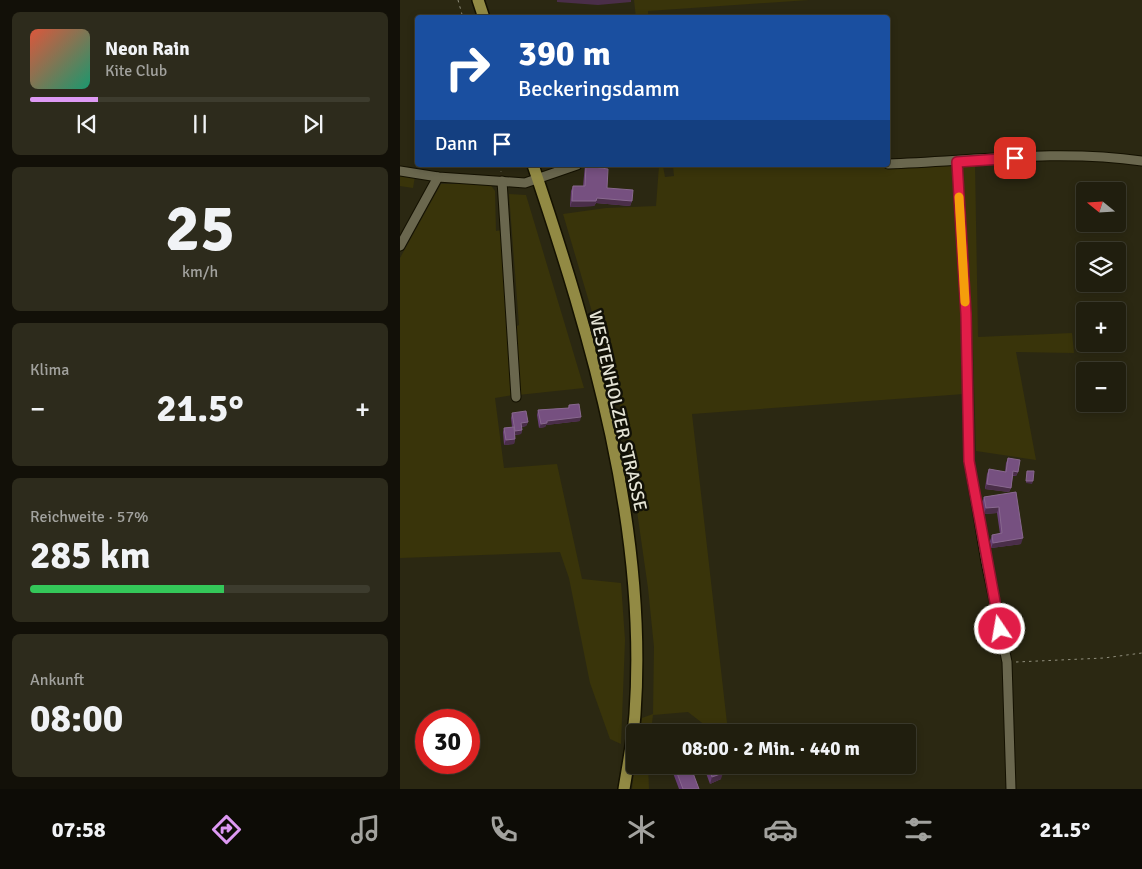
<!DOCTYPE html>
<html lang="de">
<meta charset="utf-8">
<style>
body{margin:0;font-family:Signika,sans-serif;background:#2d2b1c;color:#f1f3f6;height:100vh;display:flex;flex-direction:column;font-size:19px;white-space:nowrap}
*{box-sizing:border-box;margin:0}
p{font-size:16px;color:#a2a29e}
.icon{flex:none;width:28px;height:28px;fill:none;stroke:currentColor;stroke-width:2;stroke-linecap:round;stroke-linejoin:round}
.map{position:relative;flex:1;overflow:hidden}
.drawer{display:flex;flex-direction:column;gap:12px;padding:12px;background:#121008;width:400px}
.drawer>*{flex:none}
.hud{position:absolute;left:15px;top:15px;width:475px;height:152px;border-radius:5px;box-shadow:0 2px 8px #0003,0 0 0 1px #3d3c2e;background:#1a4fa0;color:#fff;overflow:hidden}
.needle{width:32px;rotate:288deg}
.buttons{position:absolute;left:676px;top:182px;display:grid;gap:10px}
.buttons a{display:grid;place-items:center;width:50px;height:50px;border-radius:5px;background:#201e0e;box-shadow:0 2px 8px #0003,0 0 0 1px #3d3c2e;font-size:25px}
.speed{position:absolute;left:15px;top:709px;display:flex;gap:10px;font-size:25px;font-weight:700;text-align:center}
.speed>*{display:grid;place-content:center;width:65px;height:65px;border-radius:50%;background:#201e0e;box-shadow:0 2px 8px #0003,0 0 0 1px #3d3c2e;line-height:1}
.speed .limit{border:8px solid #d22;background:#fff;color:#111}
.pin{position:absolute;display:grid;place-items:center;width:42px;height:42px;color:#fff;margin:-21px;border-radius:10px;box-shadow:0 2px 8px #0006}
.me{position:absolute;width:55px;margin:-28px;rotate:348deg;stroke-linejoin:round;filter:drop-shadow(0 0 4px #0008)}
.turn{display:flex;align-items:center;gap:18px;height:105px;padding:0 20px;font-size:22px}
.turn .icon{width:65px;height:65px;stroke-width:2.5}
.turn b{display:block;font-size:35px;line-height:42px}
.then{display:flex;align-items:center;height:48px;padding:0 20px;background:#0003;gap:10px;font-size:19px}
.big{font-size:38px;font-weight:800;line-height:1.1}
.drawer .card{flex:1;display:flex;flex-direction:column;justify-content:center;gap:8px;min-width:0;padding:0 18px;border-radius:8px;background:#2d2b1c}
.drawer .dial{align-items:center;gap:0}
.dial b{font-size:65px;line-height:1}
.song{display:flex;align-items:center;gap:15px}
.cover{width:60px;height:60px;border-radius:8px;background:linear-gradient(135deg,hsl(10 70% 55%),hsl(160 70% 35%))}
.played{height:5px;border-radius:2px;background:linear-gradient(90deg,#dd99f3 20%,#3d3c2e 20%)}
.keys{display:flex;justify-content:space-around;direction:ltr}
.heat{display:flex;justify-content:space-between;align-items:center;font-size:28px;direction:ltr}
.charge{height:8px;border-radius:4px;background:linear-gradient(90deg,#34c759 57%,#3d3c2e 0)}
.trip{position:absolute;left:226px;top:724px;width:290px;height:50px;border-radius:5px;background:#201e0e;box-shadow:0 2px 8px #0003,0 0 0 1px #3d3c2e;font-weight:800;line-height:50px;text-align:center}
.dock{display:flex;height:80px;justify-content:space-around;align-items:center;background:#0d0c06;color:#a2a29e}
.dock .icon{width:35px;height:35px}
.dock .on{color:#dd99f3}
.dock b{font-size:22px;color:#f1f3f6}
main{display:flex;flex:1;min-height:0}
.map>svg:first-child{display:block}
.green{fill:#39340a}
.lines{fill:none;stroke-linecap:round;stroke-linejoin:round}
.minor-casing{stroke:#141100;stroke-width:11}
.major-casing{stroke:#141100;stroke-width:14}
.path{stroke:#908e7c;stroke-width:1;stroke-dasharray:2.5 4;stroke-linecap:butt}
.minor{stroke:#6a674e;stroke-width:9}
.major{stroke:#928a44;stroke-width:11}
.wall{fill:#683f75}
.shaded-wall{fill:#4a2e49}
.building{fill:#765080;stroke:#88688e}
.route-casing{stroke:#92132f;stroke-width:12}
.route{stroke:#e11d48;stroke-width:9}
.slow{stroke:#f59e0b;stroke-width:9}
.labels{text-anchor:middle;stroke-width:5;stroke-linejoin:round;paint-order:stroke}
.street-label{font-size:18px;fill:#e6e5d7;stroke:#121107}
</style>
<main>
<section class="drawer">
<div class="card">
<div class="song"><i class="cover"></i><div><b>Neon Rain</b><p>Kite Club</p></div></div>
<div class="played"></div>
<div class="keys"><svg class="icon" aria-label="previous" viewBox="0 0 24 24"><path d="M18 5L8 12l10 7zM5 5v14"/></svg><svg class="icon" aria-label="pause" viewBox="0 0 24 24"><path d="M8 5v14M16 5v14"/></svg><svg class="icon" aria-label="next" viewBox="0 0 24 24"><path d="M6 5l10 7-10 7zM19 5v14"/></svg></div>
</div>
<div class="card dial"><b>25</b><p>km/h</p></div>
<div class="card"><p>Klima</p>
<div class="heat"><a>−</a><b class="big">21.5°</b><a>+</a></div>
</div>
<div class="card"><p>Reichweite · 57%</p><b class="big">285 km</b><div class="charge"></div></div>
<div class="card"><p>Ankunft</p><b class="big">08:00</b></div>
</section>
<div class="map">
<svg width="742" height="789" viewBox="0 0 742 789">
<rect width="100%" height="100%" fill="#2b2812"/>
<g class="green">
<path d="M 234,0 L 409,0 L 248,11 L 248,17 L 236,18 Z"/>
<path d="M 552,164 L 563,314 L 564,394 L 292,414 L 328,732 L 314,732 L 288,712 L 253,715 L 251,732 L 240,732 L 242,718 L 253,714 L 254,647 L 248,588 L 224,420 L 163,214 L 206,208 L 256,206 L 259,166 L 263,166 L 265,177 L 274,176 L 273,166 L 413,165 L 463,168 Z"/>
<path d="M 559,164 L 575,164 L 578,337 L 672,333 L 674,353 L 616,352 L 636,460 L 576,451 L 573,350 L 569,350 Z"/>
<path d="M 0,174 L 15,176 L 13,188 L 0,186 Z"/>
<path d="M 41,184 L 90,184 L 95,191 L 96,231 L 102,230 L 113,395 L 95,398 L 104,468 L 157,464 L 182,579 L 221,583 L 225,640 L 221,744 L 210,739 L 190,683 L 169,578 L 160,552 L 0,558 L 0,258 Z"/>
<path d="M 109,194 L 126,195 L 184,388 L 118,395 L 113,328 L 119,325 Z"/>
<path d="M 235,765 L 248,765 L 249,789 L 232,789 Z"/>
</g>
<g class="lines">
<defs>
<g id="minor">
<path d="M 557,162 L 566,313 L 569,461 L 586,562 L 607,662 L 611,789"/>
<path d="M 488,164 C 572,161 658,149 742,161"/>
<path d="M 0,171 L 38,177 L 125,183 L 177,165"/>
<path d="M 102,181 L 116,397"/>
<path d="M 0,246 L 38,177"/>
</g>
<g id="major">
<path d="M 78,0 L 84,18"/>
<path d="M 133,165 C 192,340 248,528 235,714 C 233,739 228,764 224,789"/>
</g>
</defs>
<use href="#minor" class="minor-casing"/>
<use href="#major" class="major-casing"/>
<g class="path">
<path d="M 58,0 L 63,18"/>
<path d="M 101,165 L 101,172"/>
<path d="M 616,662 L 704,658 L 742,653"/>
</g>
<use href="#minor" class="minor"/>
<use href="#major" class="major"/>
</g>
<g class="wall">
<path d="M 185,165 L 194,165 L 194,167 L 207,188 L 232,201 L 230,206 L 196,203 L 194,206 L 170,207 L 171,191 L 173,186 L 183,186 Z"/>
<path d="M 169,405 L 180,421 L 146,425 L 145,427 L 139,428 L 137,415 L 138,410 L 168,408 Z"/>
<path d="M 112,413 L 128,422 L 126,426 L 122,427 L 122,430 L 121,434 L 115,435 L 115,439 L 114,444 L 104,445 L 103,432 L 104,428 L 112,427 L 111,418 Z"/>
<path d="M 608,458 L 618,472 L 616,476 L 613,476 L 611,488 L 609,492 L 585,489 L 587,474 L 589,469 L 605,472 L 606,463 Z"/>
<path d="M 616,492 L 621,544 L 591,548 L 590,541 L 592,535 L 600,534 L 597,513 L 584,514 L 582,502 L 584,497 Z"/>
<path d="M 270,765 L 290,765 L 299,789 L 279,789 Z"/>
<path d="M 303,765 L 320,765 L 321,779 L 310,784 Z"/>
</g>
<g class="shaded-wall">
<path d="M 157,0 L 231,0 L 231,2 L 198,5 L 157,2 Z"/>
<path d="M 197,198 L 232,201 L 230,206 L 196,203 L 194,206 L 170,207 L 172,201 Z"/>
<path d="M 181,417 L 180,421 L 146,425 L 145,427 L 139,428 L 141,424 L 147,421 Z"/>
<path d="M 128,422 L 126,426 L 120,427 L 121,423 Z"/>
<path d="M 122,430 L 121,434 L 113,435 L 115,431 Z"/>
<path d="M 115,439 L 114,444 L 104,445 L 106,440 Z"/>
<path d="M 613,471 L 618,472 L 616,476 L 612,475 Z"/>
<path d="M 626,481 L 633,481 L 632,484 L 626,483 Z"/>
<path d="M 587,484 L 611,488 L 609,492 L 585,489 Z"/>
<path d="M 599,507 L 597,513 L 584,514 L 586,508 Z"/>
<path d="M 623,538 L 621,544 L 591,548 L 593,543 Z"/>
<path d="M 323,773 L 321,779 L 310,784 L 312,777 Z"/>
</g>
<g class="building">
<path d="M 186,165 L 194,165 L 194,167 L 208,169 L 207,188 L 233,190 L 232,201 L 197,198 L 196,201 L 172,201 L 173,186 L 185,186 Z"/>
<path d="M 179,404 L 181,417 L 147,421 L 147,423 L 141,424 L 138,410 L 169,408 L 169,405 Z"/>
<path d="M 126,411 L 128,422 L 121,423 L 122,430 L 115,431 L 112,413 Z"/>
<path d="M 114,427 L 115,439 L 106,440 L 104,428 Z"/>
<path d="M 608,458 L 620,460 L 618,472 L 613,471 L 611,488 L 587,484 L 589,469 L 606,472 Z"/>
<path d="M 627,471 L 634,471 L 633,481 L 626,481 Z"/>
<path d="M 616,492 L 623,538 L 593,543 L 592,535 L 602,533 L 599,507 L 586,508 L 584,497 Z"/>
<path d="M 292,725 L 294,732 L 286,732 L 284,727 Z"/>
<path d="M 274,765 L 290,765 L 299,789 L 283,789 Z"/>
<path d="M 308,765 L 320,765 L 323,773 L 312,777 Z"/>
</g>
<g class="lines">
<defs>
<path id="route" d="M 600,629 L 569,461 L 566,314 L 557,162 L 615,158"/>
</defs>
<use href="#route" class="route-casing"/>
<use href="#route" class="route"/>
<path class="slow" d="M 559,197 L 565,302"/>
</g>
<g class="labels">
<g class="street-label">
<text transform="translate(218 411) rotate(77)" y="6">WESTENHOLZER STRASSE</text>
</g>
</g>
</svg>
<div class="buttons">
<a><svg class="needle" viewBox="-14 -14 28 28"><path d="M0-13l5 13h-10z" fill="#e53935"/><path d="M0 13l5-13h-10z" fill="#a2a29e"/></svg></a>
<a><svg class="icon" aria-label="layers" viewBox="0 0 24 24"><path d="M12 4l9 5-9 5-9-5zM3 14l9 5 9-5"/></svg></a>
<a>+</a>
<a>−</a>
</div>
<div class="speed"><div class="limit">30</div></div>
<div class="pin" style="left:615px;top:158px;background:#d93025"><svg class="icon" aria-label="arrive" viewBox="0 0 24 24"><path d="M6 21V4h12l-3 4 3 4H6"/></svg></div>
<svg class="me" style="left:600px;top:629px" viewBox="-20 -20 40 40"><circle r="17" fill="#e11d48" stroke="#fff" stroke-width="3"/><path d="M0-11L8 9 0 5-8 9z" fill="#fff"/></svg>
<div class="trip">08:00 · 2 Min. · 440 m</div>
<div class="hud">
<div class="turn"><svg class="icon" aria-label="right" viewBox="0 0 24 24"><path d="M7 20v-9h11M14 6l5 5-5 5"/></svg><div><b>390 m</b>Beckeringsdamm</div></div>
<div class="then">Dann<svg class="icon" aria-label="arrive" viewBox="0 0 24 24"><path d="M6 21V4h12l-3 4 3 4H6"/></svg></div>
</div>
</div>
</main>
<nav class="dock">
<b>07:58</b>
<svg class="icon on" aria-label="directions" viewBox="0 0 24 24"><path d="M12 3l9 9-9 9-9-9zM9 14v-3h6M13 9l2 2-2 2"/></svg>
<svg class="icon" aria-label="music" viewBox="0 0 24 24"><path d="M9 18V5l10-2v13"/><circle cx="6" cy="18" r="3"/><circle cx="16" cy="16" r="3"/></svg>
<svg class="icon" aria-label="phone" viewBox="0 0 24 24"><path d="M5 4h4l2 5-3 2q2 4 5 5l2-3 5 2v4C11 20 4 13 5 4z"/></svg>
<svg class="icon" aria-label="climate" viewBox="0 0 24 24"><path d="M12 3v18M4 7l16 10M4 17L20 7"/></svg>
<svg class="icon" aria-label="car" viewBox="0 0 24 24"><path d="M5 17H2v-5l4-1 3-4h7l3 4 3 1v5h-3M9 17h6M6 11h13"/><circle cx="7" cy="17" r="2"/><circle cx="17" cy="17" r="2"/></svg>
<svg class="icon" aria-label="filters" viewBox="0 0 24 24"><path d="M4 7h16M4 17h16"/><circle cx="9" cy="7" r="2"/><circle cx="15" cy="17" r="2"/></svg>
<b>21.5°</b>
</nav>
